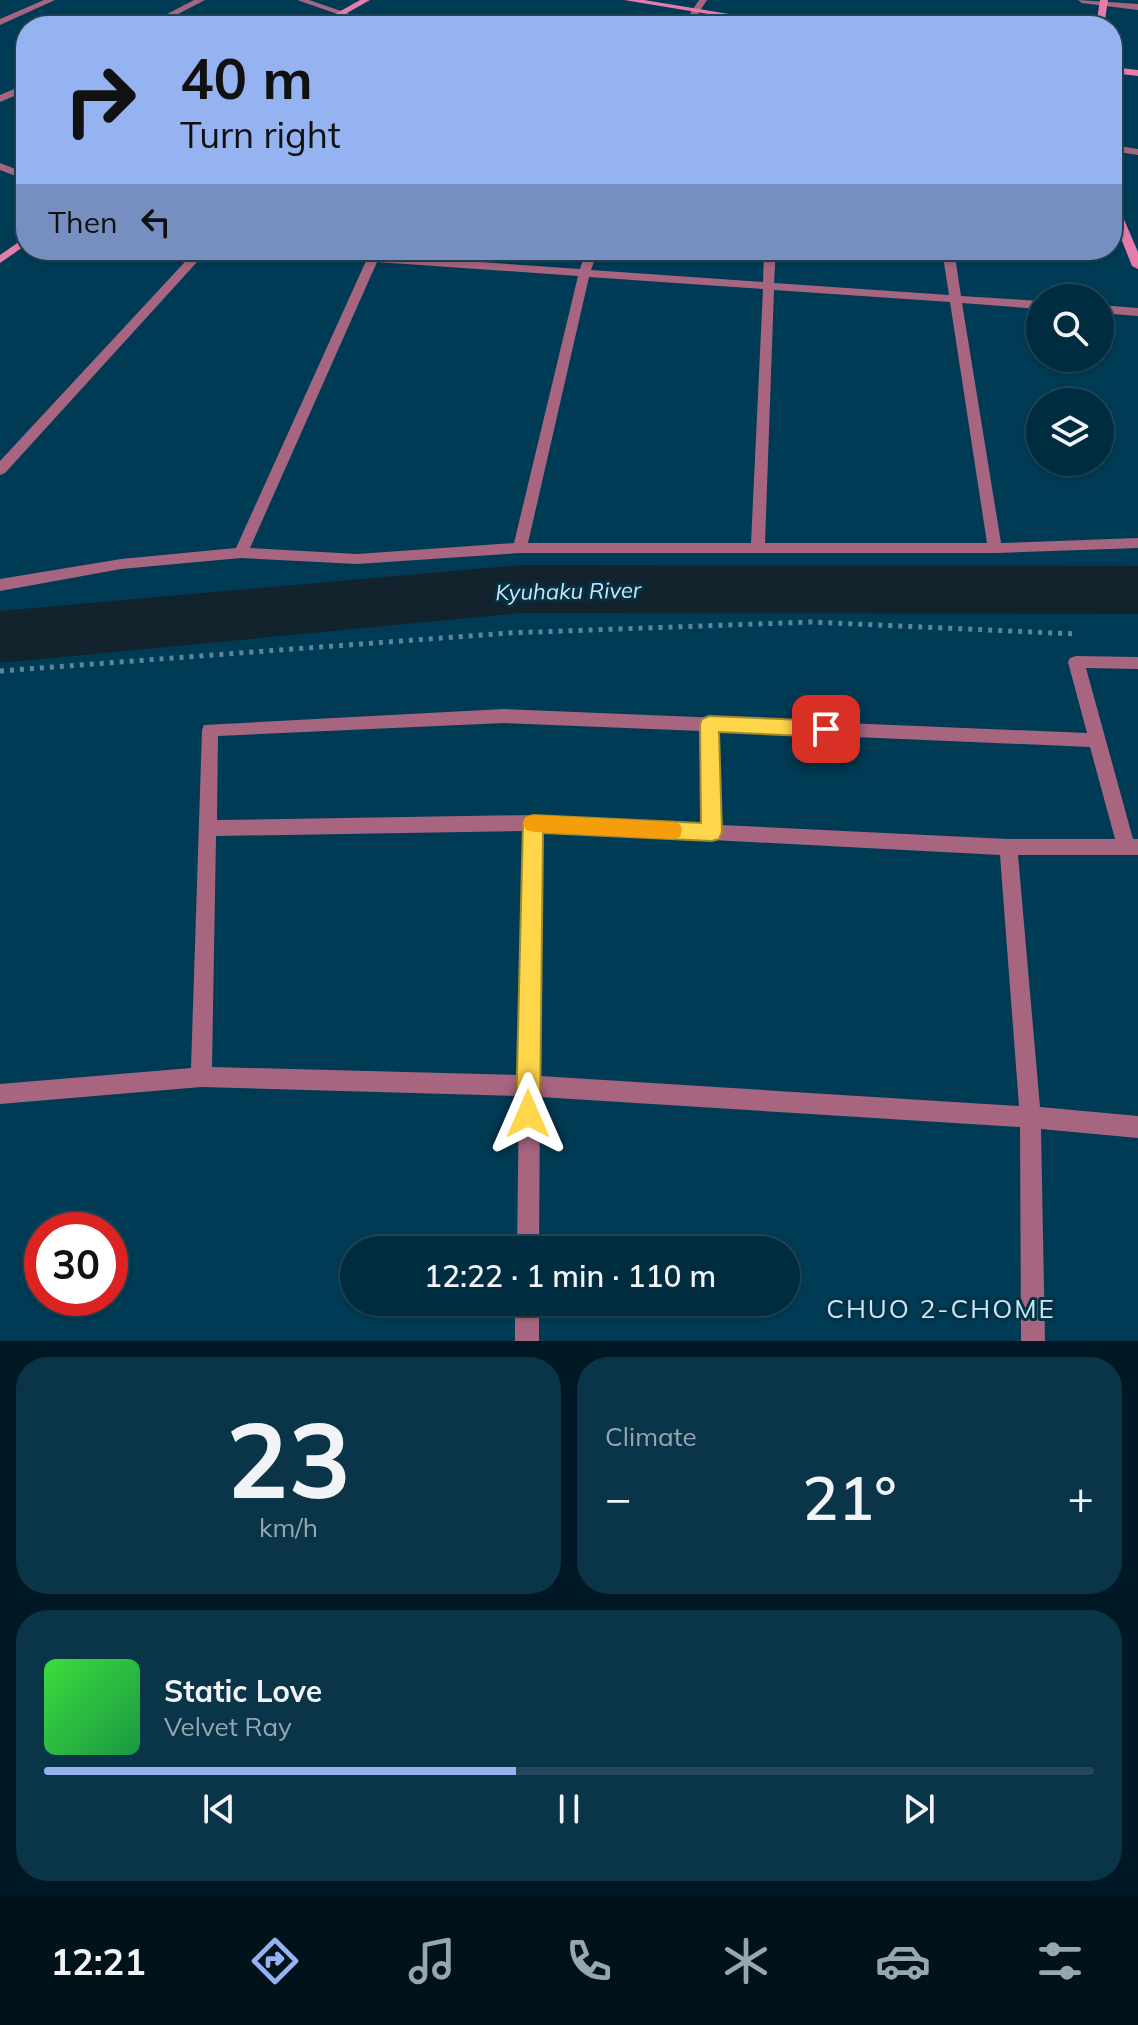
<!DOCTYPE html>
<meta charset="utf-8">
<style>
body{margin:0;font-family:Mulish,sans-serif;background:#0a3447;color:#f1f3f6;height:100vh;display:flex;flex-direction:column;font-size:30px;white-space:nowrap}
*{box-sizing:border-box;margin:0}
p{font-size:26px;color:#95a7b1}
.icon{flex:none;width:44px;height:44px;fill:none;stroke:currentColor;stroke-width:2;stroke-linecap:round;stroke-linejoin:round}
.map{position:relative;height:1341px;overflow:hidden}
.side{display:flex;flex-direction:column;gap:16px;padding:16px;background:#001823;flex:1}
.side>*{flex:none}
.top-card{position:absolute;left:16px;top:16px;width:1106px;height:244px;border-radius:32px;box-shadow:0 2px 6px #0004,0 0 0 2px #224859;background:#95b2f1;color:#111;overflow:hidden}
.fabs{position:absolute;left:1026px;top:284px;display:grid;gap:16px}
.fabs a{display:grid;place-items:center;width:88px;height:88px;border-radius:50%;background:#002c40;box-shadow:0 2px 6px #0004,0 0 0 2px #224859;font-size:40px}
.speed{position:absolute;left:24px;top:1212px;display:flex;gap:16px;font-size:40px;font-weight:700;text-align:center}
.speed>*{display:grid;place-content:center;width:104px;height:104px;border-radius:50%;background:#002c40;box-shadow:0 2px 6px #0004,0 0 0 2px #224859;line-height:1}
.speed .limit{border:12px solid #d22;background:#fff;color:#111}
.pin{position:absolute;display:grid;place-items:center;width:68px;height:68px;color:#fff;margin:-34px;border-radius:16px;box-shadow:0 4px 12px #0006}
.me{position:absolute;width:88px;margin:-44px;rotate:0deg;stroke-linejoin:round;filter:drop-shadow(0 0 6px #0008)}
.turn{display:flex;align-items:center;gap:28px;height:168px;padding:0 32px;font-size:36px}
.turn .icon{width:104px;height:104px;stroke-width:2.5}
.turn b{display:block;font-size:56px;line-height:68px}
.then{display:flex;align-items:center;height:76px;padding:0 32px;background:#0003;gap:16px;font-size:30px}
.big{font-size:60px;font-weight:600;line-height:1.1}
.side .tile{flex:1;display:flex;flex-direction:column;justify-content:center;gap:12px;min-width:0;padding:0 28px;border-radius:32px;background:#0a3447}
.side .dial{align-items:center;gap:0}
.dial b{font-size:104px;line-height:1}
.song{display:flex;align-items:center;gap:24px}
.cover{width:96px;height:96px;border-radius:12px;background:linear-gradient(135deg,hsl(120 70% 55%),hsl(140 70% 35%))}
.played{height:8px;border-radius:4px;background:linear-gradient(90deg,#95b2f1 45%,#224859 45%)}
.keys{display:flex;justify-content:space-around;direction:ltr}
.heat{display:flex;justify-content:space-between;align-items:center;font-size:44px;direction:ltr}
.side .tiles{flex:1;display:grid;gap:16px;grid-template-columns:1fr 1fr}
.tile:last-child{grid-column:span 2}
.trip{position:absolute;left:340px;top:1236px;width:460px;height:80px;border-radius:40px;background:#002c40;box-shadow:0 2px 6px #0004,0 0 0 2px #224859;font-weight:600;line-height:80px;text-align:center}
.menu{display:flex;height:128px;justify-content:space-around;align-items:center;background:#00121a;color:#95a7b1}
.menu .icon{width:56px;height:56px}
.menu .current{color:#95b2f1}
.menu b{font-size:36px;color:#f1f3f6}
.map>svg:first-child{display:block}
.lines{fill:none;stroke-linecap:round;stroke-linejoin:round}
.river{fill:#12232d;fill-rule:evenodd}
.path{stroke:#5a869a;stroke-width:5;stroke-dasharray:4 6;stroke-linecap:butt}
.street{fill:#a76580;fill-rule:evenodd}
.secondary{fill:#e57ca9;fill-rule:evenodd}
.route{fill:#ffd54a;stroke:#a68a30;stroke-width:2}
.slow{fill:#f59e0b}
.labels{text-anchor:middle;stroke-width:6;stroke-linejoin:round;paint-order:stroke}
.water-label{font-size:22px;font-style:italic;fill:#cbe5f5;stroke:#063044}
.near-neighbourhood-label{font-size:26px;letter-spacing:2px;fill:#c7e7fa;stroke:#063044}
</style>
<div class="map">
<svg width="1138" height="1341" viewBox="0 0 1138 1341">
<rect width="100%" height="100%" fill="#003b55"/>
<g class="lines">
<path class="river" d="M 520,565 L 1138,566 L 1138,614 L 520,613 L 0,663 L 0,611 Z"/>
<path class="path" d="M 0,671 L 508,633 L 811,622 L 1077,634"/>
<g class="street">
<path d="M 44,0 L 55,0 L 0,25 L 0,19 Z"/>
<path d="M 194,0 L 205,0 L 155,26 L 144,26 Z"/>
<path d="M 297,0 L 309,0 L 385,26 L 372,26 Z"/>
<path d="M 699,0 L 707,0 L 690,26 L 682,26 Z"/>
<path d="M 1078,0 L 1138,4 L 1138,10 L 1082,3 Z"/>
<path d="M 26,84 L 26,91 L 0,102 L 0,95 Z"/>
<path d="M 1112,145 L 1138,149 L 1138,155 L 1112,151 Z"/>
<path d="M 0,163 L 26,173 L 26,180 L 0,170 Z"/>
<path d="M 196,250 L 208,250 L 5,473 L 0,475 L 0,461 Z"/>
<path d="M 319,250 L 344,250 L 369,254 L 372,250 L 380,250 L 380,255 L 580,269 L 586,250 L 598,250 L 591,270 L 763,282 L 764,250 L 776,250 L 774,283 L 949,295 L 942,250 L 954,250 L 961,296 L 1040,301 L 1040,309 L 962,303 L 1001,543 L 1138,538 L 1138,548 L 995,553 L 520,553 L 357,564 L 241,558 L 121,569 L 0,591 L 0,579 L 121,559 L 236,548 L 366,261 L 325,253 ZM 377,262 L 578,276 L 514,543 L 357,554 L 250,548 ZM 589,277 L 763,289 L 751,543 L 528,543 ZM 774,290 L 950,302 L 987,543 L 765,543 Z"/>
<path d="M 1100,305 L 1138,308 L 1138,316 L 1100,313 Z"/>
<path d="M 1076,656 L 1138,657 L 1138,669 L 1086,668 L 1133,839 L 1138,839 L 1138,855 L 1018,855 L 1040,1107 L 1138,1116 L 1138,1138 L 1041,1129 L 1045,1341 L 1021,1341 L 1020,1127 L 540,1097 L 539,1250 L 517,1250 L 519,1096 L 201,1087 L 0,1104 L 0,1084 L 191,1068 L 202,730 L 204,725 L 504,709 L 1087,733 L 1068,662 L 1070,658 ZM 504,723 L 701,731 L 703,824 L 533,815 L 217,820 L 218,736 ZM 718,731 L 1090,747 L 1115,839 L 1008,839 L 721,825 ZM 524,831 L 520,1075 L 212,1067 L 216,836 ZM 542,831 L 1000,855 L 1019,1106 L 540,1076 Z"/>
<rect x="515" y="1302" width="24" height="39"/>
</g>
<g class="secondary">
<path d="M 360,0 L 370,0 L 324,26 L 314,26 Z"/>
<path d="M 624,0 L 644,0 L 801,26 L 780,26 Z"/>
<path d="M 1100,0 L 1108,0 L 1104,26 L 1096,26 Z"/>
<path d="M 1112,67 L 1138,70 L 1138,76 L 1112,73 Z"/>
<path d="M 1112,200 L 1117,203 L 1138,252 L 1138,269 L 1132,266 L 1112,216 Z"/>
<path d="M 26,237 L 26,245 L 0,263 L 0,255 Z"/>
</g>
</g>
<path class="route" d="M 709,716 L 826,721 L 833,723 L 836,729 L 833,734 L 826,737 L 719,732 L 722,832 L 719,839 L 712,841 L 543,833 L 540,1114 L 537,1122 L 528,1126 L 520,1122 L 516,1114 L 523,823 L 526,817 L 533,815 L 701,823 L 700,724 L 702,719 Z"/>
<path class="slow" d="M 534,815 L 672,822 L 680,824 L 682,830 L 680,837 L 672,839 L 534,832 L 526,830 L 523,823 L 526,817 Z"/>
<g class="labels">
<g class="water-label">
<text transform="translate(568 591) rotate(-1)" y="8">Kyuhaku River</text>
</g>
<g class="near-neighbourhood-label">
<text x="941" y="1318">CHUO 2-CHOME</text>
</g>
</g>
</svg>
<div class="fabs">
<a><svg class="icon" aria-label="search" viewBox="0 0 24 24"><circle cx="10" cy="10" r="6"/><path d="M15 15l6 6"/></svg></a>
<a><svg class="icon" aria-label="layers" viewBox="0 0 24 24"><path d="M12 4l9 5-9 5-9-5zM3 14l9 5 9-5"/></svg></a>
</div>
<div class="speed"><div class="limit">30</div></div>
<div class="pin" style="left:826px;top:729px;background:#d93025"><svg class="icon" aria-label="arrive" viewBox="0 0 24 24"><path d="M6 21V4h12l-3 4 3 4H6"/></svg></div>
<svg class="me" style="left:528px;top:1114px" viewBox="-20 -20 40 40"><path d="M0-17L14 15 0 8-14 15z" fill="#ffd54a" stroke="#fff" stroke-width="4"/></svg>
<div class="trip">12:22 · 1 min · 110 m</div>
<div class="top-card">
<div class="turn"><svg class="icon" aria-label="right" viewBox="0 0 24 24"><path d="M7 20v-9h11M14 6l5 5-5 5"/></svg><div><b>40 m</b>Turn right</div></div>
<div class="then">Then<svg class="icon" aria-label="left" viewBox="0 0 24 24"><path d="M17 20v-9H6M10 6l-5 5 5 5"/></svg></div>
</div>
</div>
<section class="side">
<div class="tiles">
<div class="tile dial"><b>23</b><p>km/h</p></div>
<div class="tile"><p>Climate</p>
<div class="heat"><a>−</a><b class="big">21°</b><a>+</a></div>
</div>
<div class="tile">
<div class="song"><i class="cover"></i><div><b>Static Love</b><p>Velvet Ray</p></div></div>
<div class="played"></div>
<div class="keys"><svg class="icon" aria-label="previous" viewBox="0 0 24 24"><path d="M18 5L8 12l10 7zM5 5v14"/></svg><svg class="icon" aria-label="pause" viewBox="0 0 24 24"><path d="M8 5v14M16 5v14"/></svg><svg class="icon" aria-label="next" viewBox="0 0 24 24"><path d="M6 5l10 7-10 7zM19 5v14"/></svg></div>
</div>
</div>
</section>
<nav class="menu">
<b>12:21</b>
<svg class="icon current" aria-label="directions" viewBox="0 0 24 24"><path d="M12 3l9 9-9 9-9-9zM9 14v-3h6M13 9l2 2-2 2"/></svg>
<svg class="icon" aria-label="music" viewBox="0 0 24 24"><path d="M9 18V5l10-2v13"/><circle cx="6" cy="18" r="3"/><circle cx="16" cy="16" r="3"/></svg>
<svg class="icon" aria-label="phone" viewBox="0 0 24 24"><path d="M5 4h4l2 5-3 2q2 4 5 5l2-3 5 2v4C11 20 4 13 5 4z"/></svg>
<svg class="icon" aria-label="climate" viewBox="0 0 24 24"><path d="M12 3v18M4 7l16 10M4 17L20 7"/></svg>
<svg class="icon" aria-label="car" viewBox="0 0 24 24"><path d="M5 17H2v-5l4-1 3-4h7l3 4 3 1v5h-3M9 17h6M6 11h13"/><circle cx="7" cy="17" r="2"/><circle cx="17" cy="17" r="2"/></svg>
<svg class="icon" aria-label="filters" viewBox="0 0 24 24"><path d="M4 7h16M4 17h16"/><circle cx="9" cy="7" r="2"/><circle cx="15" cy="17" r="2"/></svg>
</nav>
